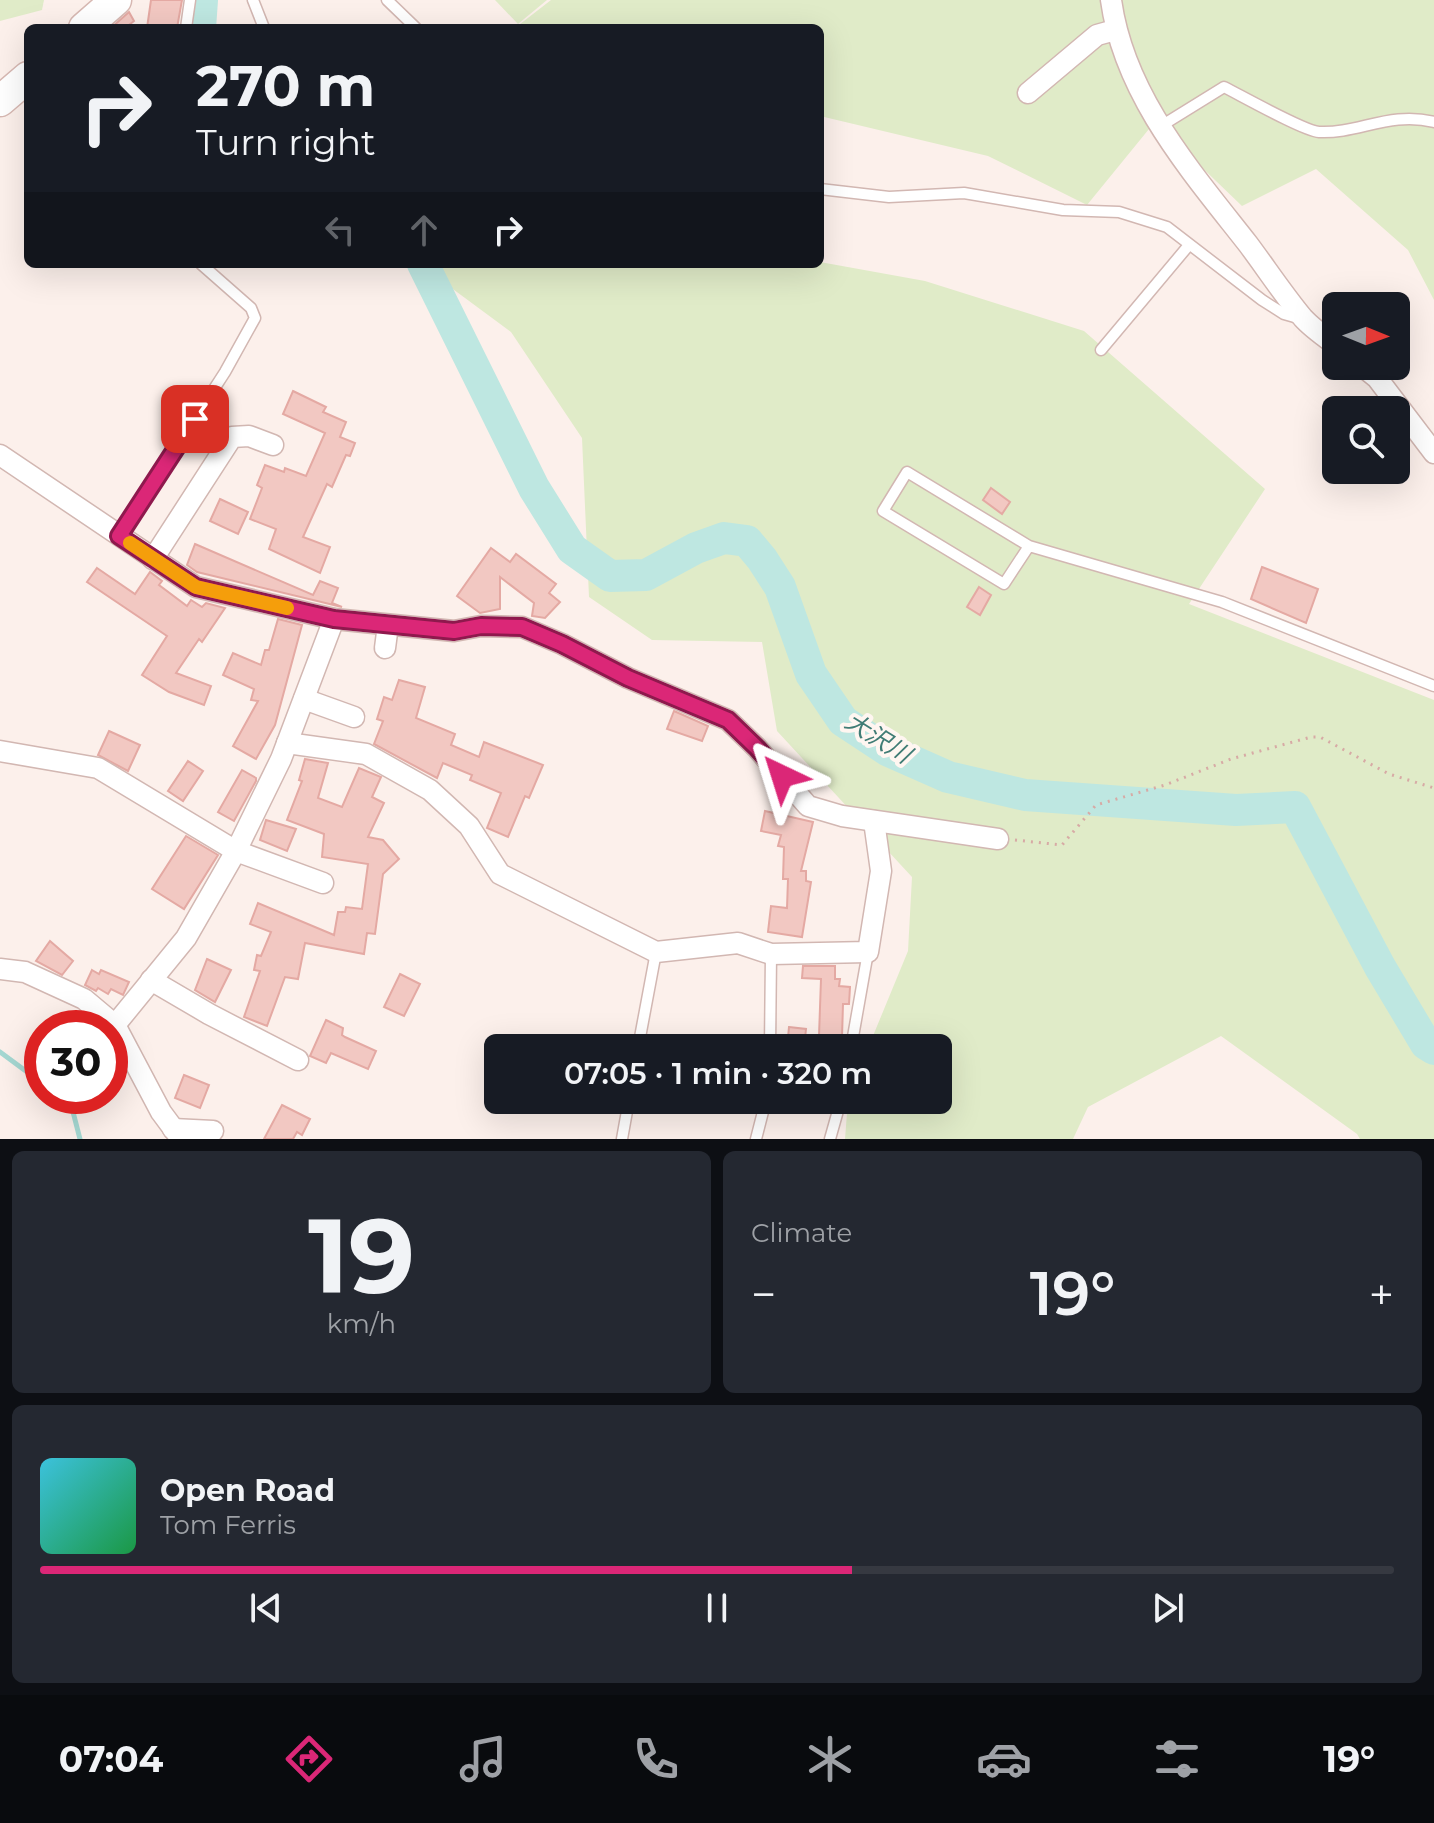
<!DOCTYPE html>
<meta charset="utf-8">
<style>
body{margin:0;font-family:Montserrat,"Noto Sans JP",sans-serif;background:#242831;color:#f1f3f6;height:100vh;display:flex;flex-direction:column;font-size:30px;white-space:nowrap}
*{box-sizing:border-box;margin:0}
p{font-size:26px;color:#9ea1a6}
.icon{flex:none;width:44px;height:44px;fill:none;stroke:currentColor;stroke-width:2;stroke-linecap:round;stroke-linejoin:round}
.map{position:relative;height:1139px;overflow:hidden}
.details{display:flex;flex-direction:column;gap:12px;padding:12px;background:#0d0f14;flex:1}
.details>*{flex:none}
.guide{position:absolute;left:24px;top:24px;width:800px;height:244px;border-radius:12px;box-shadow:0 8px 32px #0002;background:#171b24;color:#f1f3f6;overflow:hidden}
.needle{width:52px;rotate:91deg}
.tools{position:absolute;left:1322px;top:292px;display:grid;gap:16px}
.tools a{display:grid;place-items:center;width:88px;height:88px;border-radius:12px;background:#171b24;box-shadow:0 8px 32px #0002;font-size:40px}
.speed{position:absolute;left:24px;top:1010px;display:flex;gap:16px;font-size:40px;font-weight:700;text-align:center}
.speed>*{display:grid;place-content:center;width:104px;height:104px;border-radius:50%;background:#171b24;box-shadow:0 8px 32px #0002;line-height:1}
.speed .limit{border:12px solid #d22;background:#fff;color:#111}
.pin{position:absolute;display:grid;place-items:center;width:68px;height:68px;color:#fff;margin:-34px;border-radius:16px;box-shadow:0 4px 12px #0006}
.me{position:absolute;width:88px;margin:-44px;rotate:319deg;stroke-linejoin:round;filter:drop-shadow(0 0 6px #0008)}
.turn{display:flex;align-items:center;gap:28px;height:168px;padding:0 40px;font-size:36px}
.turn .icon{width:104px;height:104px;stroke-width:2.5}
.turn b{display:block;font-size:56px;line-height:68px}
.lanes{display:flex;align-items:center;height:76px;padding:0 40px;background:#0003;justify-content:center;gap:40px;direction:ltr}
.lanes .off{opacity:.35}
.big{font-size:60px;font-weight:600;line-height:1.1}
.details .widget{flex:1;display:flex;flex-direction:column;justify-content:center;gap:12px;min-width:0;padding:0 28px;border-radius:12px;background:#242831}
.details .dial{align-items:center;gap:0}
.dial b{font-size:104px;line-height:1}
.song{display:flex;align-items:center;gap:24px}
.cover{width:96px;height:96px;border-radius:12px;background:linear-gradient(135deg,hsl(190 70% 55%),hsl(140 70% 35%))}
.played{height:8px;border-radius:4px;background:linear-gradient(90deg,#db2777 60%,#363941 60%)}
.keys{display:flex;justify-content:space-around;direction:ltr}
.heat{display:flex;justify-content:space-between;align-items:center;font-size:44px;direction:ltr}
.details .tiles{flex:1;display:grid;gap:12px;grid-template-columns:1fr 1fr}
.widget:last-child{grid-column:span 2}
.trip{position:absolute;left:484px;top:1034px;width:468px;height:80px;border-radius:12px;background:#171b24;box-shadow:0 8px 32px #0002;font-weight:600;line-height:80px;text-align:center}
.menu{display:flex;height:128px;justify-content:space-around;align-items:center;background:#090b0e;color:#9ea1a6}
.menu .icon{width:56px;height:56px}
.menu .active{color:#db2777}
.menu b{font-size:36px;color:#f1f3f6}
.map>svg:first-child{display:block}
.green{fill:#e0ebc8}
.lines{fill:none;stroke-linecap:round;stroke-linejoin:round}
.stream{stroke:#a5d8d2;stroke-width:5}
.river{stroke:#bee7e1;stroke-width:32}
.building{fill:#f2c8c2;stroke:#e4a9a3;stroke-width:2}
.lane-casing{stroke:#d2b7b2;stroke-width:13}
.street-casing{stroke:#d2b7b2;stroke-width:23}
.secondary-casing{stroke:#d7b8b2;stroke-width:33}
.path{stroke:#d7aaa5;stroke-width:3;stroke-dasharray:2 6;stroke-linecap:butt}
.lane{stroke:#fff;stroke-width:10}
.street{stroke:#fff;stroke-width:20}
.secondary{stroke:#fff;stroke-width:30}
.route-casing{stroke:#8e194d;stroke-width:20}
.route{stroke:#db2777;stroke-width:14}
.slow{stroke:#f59e0b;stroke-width:14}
.labels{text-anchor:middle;stroke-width:8;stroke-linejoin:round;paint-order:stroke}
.water-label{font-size:24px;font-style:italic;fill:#407c75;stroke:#fff6f1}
</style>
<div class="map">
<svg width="1434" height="1139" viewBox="0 0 1434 1139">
<rect width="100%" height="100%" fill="#fcf0eb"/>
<g class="green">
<path d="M 0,0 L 44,0 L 42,10 L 0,21 Z"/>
<path d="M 495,0 L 547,0 L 518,24 Z"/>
<path d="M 551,0 L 1434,0 L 1434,300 L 1408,250 L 1316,169 L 1242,206 L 1164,131 L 1213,101 L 1149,129 L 1087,205 L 988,156 L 820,116 L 820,28 L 515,28 Z"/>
<path d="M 820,262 L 925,281 L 1084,331 L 1265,489 L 1189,604 L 1434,700 L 1434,1139 L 1360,1139 L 1357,1134 L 1221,1036 L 1088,1107 L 1073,1139 L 845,1139 L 848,1100 L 938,1100 L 938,1048 L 868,1048 L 908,951 L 912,877 L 777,731 L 762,642 L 652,640 L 589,597 L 582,438 L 511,332 L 419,264 L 820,264 Z"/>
</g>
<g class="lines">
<g class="stream">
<path d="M 0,1052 L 42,1083"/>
<path d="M 59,1096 L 72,1108 L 80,1139"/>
</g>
<g class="river">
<path d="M 200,28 L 202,0"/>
<path d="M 423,264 L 534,488 L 572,549 L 610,576 L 646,575 L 696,548 L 724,538 L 747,541 L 762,559 L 780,587 L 811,674 L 843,721 L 887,750 L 948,777 L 1025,795 L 1236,810 L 1295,807 L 1380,967 L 1426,1044 L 1434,1049"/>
</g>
</g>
<g class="building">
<path d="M 151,0 L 182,0 L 177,28 L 147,28 Z"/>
<path d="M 129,12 L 134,21 L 125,28 L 111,28 Z"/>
<path d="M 293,391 L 326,407 L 323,412 L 346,422 L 340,437 L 355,443 L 350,456 L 346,455 L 332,487 L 327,484 L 303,537 L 330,547 L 320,573 L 269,549 L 276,529 L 250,519 L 262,488 L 257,485 L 265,465 L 284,472 L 285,468 L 306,476 L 325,433 L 283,414 Z"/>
<path d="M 991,488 L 1010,502 L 1002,514 L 983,500 Z"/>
<path d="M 220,499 L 248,512 L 238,534 L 210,521 Z"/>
<path d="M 195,544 L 313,595 L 320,581 L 338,588 L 332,603 L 342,607 L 197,572 L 187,565 Z"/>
<path d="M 491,548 L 510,562 L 516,554 L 556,584 L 549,593 L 560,602 L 545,618 L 532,616 L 534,603 L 500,577 L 500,609 L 480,613 L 457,596 Z"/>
<path d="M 1262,567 L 1318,589 L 1306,623 L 1251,599 Z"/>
<path d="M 97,568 L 135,594 L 150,572 L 162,581 L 159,585 L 187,606 L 191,600 L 202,607 L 206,603 L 225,608 L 202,642 L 199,639 L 176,673 L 211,686 L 204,705 L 169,692 L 142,675 L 167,636 L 87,582 Z"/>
<path d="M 979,587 L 991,595 L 980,615 L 967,607 Z"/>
<path d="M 278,619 L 302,625 L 275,725 L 256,759 L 233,746 L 258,701 L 251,700 L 254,689 L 223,675 L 233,653 L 261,665 L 265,650 L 269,650 Z"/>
<path d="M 399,680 L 425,687 L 416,718 L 455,734 L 451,745 L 479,757 L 484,742 L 543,765 L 529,798 L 525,796 L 508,837 L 487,828 L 501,793 L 470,780 L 472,775 L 443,763 L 437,778 L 374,744 L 383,721 L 377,719 L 384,697 L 392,700 Z"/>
<path d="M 674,711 L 708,726 L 702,741 L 667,729 Z"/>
<path d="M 109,731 L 140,745 L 128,771 L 98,755 Z"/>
<path d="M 305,759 L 328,763 L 318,798 L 342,807 L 359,768 L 381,777 L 372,797 L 384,803 L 368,837 L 383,840 L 399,859 L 383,874 L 375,934 L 367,933 L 364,954 L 305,943 L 298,979 L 285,977 L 267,1026 L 244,1017 L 260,971 L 254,970 L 257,955 L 261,956 L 271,932 L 250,924 L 258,903 L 334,935 L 338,912 L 345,912 L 346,907 L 362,909 L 368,864 L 322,857 L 324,834 L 287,820 L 302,781 L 299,780 Z"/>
<path d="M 188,761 L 203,771 L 183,801 L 168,791 Z"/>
<path d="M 242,770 L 256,778 L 256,781 L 234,821 L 218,812 Z"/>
<path d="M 765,811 L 813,822 L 801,871 L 806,871 L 806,881 L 811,882 L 802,937 L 768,932 L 771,906 L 787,908 L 788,879 L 783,879 L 784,847 L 778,846 L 781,835 L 761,831 Z"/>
<path d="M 266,820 L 296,829 L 287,851 L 260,840 Z"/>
<path d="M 186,836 L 218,855 L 184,909 L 152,889 Z"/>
<path d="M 50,941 L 73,961 L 62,975 L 36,961 Z"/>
<path d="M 207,959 L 231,970 L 215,1002 L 195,990 Z"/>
<path d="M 803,966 L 835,966 L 835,979 L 840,979 L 839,986 L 850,987 L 849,1004 L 843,1004 L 842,1037 L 819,1036 L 821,979 L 802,978 Z"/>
<path d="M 92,970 L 99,974 L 101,970 L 129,982 L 123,995 L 111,989 L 108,994 L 98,988 L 96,991 L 85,985 Z"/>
<path d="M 400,974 L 420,984 L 404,1016 L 384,1007 Z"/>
<path d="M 326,1020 L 343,1028 L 342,1035 L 345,1037 L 376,1051 L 368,1069 L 331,1053 L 326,1063 L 310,1056 Z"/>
<path d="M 789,1027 L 806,1029 L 804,1048 L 787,1048 Z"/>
<path d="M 184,1075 L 209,1085 L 200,1108 L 175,1098 Z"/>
<path d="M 282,1105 L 310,1119 L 302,1135 L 297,1132 L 293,1139 L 264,1139 Z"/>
</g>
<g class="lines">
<defs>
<g id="lane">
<path d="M 253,0 L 264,28"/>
<path d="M 387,0 L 416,28"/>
<path d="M 186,28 L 190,0"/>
<path d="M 1161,126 L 1224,87 C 1242,96 1304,131 1319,132 C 1358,134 1390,111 1434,122"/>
<path d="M 820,189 L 889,197 L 964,193 L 1063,210 L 1119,212 L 1167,227 L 1262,300 L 1284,314 L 1298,318"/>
<path d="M 1101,350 L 1189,245"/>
<path d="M 119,536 L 225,372 L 255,318 L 251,308 L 201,264"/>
<path d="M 1029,546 L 1004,584 L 883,511 L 907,472 L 1029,546 L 1222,602 L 1434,686"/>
<path d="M 638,1048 L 656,952"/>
<path d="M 770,1048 L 771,954"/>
<path d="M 851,1048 L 868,952"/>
<path d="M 622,1139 L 629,1100"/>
<path d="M 756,1139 L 766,1100"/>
<path d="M 830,1139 L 841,1100"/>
</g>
<g id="street">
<path d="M 1111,0 C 1124,95 1190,170 1248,244 C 1266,268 1283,294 1303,318 C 1312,328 1325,337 1336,345"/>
<path d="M 1028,93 L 1097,35 L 1115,30"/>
<path d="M 1362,366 L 1377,378 L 1434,453"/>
<path d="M 0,455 L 196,587 L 334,619 L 454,631 L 481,626 L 522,627 L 562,644 L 628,678 L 728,720 L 757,748 L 808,806 L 842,816 L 998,839"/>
<path d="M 153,559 L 232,437 L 249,436 L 273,445"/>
<path d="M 385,648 L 388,625"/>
<path d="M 304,699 L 354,717"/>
<path d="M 287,743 L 366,754 L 430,790 L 469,826 L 500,874 L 656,952 L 738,943 L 771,954 L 868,952 L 881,871 L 874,821"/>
<path d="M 0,751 L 98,768 L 236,851 L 323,883"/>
<path d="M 0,969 L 25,972 L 84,999 L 115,1025 L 161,1112 L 181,1139"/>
<path d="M 151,980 L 209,1014 L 298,1060"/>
<path d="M 115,1025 L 186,938 L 236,851 L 281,759 L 334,619"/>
<path d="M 173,1129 L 213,1131"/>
</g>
<g id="secondary">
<path d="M 84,28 L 116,0"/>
<path d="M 0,101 L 28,77"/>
</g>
</defs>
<use href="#lane" class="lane-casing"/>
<use href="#street" class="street-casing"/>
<use href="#secondary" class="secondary-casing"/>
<path class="path" d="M 1015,840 L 1062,845 L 1096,805 L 1165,785 L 1231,759 L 1311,737 L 1320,737 L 1389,774 L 1434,788"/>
<use href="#lane" class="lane"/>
<use href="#street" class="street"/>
<use href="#secondary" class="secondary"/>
</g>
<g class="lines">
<defs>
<path id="route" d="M 195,419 L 119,536 L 196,587 L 334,619 L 454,631 L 481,626 L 522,627 L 562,644 L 628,678 L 728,720 L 757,748 L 782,776"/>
</defs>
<use href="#route" class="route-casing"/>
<use href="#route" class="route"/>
<path class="slow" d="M 130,543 L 196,587 L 287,608"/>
</g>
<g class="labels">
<g class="water-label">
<text transform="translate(878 738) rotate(32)" y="8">大沢川</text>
</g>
</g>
</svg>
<div class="tools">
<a><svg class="needle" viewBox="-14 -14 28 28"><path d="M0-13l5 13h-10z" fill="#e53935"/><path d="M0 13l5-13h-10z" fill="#9ea1a6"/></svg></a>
<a><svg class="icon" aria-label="search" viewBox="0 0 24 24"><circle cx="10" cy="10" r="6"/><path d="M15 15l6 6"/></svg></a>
</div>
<div class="speed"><div class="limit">30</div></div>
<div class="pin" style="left:195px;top:419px;background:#d93025"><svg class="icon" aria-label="arrive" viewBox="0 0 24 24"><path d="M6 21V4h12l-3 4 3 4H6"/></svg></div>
<svg class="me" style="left:782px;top:776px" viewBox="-20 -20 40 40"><path d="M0-17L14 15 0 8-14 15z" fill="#db2777" stroke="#fff" stroke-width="4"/></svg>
<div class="trip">07:05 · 1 min · 320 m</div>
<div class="guide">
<div class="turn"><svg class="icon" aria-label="right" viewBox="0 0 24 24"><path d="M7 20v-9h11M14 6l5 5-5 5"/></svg><div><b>270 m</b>Turn right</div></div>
<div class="lanes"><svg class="icon off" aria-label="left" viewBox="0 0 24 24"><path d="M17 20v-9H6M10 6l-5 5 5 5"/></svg><svg class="icon off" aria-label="ahead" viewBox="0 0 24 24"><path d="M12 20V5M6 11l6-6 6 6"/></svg><svg class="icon" aria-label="right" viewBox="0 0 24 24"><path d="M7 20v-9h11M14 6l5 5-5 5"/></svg></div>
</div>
</div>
<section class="details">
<div class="tiles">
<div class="widget dial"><b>19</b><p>km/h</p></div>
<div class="widget"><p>Climate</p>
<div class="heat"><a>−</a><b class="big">19°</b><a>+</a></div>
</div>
<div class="widget">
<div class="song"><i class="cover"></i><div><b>Open Road</b><p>Tom Ferris</p></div></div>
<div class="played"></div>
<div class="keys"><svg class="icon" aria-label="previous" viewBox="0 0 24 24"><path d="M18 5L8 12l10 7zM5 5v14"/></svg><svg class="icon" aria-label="pause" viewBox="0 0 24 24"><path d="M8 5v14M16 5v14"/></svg><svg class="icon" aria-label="next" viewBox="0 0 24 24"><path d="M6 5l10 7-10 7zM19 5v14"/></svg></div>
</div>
</div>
</section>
<nav class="menu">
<b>07:04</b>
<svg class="icon active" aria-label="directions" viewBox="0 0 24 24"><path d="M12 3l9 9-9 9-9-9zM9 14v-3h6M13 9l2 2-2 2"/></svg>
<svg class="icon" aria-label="music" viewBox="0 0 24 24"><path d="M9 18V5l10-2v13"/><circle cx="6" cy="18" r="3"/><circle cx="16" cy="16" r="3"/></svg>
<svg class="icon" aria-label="phone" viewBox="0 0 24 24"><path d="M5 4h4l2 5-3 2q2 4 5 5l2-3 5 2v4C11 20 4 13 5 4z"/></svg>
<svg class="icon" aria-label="climate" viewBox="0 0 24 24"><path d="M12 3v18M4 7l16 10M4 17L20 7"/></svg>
<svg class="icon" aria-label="car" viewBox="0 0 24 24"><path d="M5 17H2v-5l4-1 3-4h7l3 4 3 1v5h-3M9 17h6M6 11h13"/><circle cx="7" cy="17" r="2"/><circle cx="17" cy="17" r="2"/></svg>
<svg class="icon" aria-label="filters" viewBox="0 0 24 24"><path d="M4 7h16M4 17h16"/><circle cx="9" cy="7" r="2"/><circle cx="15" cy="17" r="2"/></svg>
<b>19°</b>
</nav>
